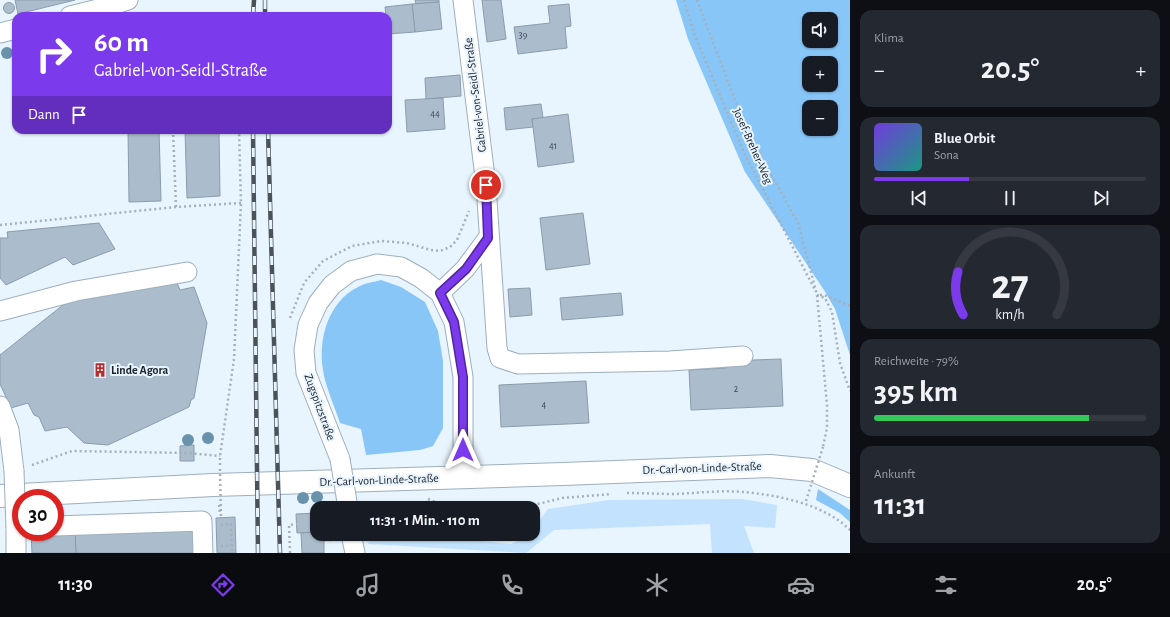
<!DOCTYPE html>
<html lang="de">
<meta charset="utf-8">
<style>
body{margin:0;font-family:"Alegreya Sans",sans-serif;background:#242831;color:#f1f3f6;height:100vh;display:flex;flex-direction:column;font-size:15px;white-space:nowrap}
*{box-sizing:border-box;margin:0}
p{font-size:13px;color:#9ea1a6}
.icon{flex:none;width:22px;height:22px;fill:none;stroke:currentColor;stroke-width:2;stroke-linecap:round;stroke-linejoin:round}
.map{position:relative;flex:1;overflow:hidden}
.details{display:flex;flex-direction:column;gap:10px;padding:10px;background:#0d0f14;width:320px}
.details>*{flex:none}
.guide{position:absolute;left:12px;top:12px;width:380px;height:122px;border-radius:12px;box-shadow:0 1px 3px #0004;background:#7c3aed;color:#fff;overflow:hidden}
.fabs{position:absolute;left:802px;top:12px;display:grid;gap:8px}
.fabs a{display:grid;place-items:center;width:36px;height:36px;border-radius:8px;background:#171b24;box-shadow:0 1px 3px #0004;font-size:20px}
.speed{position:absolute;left:12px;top:489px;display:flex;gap:8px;font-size:20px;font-weight:700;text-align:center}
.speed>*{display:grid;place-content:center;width:52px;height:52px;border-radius:50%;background:#171b24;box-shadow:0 1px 3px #0004;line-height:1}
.speed .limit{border:6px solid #d22;background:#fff;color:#111}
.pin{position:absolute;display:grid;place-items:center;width:34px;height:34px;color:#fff;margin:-17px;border:2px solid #fff;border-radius:50%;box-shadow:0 1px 4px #0007}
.me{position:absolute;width:44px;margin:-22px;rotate:0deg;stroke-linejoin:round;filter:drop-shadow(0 0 3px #0008)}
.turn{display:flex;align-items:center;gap:14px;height:84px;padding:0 16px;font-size:18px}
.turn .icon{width:52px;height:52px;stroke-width:2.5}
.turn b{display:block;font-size:28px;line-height:34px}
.then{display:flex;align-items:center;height:38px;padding:0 16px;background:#0003;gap:8px;font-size:15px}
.big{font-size:30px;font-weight:700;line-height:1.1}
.details .card{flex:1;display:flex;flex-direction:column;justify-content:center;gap:6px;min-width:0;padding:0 14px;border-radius:12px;background:#242831}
.details .dial{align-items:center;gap:0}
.dial svg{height:104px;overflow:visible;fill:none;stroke:#363941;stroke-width:7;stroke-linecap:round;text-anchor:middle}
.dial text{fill:#f1f3f6;stroke:none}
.song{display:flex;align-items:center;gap:12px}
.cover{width:48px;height:48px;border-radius:6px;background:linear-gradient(135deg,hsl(260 70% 55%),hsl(170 70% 35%))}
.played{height:4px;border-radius:2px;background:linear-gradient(90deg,#7c3aed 35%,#363941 35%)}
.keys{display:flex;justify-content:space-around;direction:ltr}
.heat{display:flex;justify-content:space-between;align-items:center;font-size:22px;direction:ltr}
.charge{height:6px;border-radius:3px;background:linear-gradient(90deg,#34c759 79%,#363941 0)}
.trip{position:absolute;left:310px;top:501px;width:230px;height:40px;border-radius:12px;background:#171b24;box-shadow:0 1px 3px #0004;font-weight:700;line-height:40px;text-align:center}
.tab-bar{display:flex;height:64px;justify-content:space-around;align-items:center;background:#090b0e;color:#9ea1a6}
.tab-bar .icon{width:28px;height:28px}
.tab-bar .selected{color:#7c3aed}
.tab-bar b{font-size:18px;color:#f1f3f6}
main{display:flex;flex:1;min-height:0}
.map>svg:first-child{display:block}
.green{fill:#c2e2fd}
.forest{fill:#88c6f8;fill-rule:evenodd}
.building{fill:#abbdcd;stroke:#8b9cab}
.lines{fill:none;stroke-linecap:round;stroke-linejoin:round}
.minor-casing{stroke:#9dafbe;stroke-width:21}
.major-casing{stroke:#9dafbe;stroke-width:24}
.path{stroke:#a5b0b8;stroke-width:2.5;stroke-dasharray:2 3;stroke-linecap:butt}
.minor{stroke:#fff;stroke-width:19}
.major{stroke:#fff;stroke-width:22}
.rail-casing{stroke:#4b535a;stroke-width:4.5}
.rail{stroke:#e8f4fe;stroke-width:3;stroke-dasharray:9;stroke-linecap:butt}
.minor-bridge-casing{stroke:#9dafbe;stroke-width:21;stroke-linecap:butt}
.path-bridge{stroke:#a5b0b8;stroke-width:2.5;stroke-dasharray:2 3;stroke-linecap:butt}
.minor-bridge{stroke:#fff;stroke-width:19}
.tree{fill:#6993ad}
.route-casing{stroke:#51269a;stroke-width:10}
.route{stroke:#7c3aed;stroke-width:7}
.labels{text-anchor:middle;stroke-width:4;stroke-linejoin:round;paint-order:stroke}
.number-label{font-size:10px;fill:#3e4850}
.street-label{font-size:12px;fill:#1a2127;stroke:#e8f4fe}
.poi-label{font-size:12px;font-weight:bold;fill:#1a2127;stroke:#e8f4fe;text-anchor:start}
</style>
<main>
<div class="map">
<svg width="850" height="553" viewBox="0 0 850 553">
<rect width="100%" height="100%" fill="#e8f4fe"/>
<path class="green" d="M 742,499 L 777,505 L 775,528 L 744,526 L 754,553 L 712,553 L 710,524 L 554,530 L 526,553 L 368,544 L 370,537 L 380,534 L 419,534 L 511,544 L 527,537 L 529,534 L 533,534 L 533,529 L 548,509 L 609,500 Z"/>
<g class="forest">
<path d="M 676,0 L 850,0 L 850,355 L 835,309 L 824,290 L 745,172 L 688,39 ZM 809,19 L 831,19 L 831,41 L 809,41 ZM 809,63 L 831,63 L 831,85 L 809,85 ZM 809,107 L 831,107 L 831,129 L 809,129 Z"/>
<path d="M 381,280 L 401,287 L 425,302 L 438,331 L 443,361 L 443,428 L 433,446 L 420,450 L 366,455 L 361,429 L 340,423 C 335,407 325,386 323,370 C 318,339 328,302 358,287 C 365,283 374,282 381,280 Z"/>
<path d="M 818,489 L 850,510 L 850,522 L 840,513 L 816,500 Z"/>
</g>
<g class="building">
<path d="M 15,0 L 75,0 L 18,14 Z"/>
<path d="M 415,0 L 439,0 L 439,2 L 416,4 Z"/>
<path d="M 482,0 L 501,0 L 506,39 L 487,42 Z"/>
<path d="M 439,2 L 442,29 L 415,32 L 412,4 Z"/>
<circle cx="9" cy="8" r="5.5"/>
<path d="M 412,4 L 415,32 L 388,34 L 388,16 L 386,16 L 385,7 Z"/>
<path d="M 569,4 L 571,26 L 565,27 L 567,48 L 518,54 L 514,27 L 550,23 L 548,6 Z"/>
<path d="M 460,75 L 461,96 L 426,99 L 425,78 Z"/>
<path d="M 443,98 L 445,129 L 407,132 L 405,100 Z"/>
<path d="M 541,104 L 543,118 L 532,119 L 533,127 L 506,130 L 504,108 Z"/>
<path d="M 568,114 L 574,162 L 538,167 L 532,119 Z"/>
<path d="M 128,130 L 159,130 L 161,201 L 129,202 Z"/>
<path d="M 185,130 L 219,130 L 220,196 L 187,198 Z"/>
<path d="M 583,213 L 590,264 L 546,270 L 540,218 Z"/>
<path d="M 99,223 L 115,249 L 73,265 L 65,257 L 6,285 L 0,278 L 0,238 L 8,238 L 7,232 Z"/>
<path d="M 177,283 L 180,290 L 194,287 L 207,323 L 194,398 L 191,400 L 189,407 L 108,445 L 84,443 L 67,427 L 45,431 L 39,417 L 34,415 L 28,403 L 11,408 L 0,384 L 0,355 L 68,301 Z"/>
<path d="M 530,288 L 532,315 L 510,317 L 508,289 Z"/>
<path d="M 621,293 L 623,315 L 562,320 L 560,298 Z"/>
<path d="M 781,359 L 783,406 L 691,410 L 689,370 L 726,368 L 726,361 Z"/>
<path d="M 586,381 L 589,423 L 501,427 L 499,385 Z"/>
<path d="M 194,445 L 194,461 L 180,461 L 180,446 Z"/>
<path d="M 317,513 L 317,532 L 297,533 L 296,514 Z"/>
<path d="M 235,517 L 236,553 L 217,553 L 216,518 Z"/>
<path d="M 194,527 L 195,553 L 76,553 L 75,532 Z"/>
<path d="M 75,532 L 76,553 L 32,553 L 31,533 Z"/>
<path d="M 317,532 L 317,534 L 324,534 L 324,553 L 302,553 L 301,533 Z"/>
</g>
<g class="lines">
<defs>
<g id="minor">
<path d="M 463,0 L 486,185 L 497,348 L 500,358 L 518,364 L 670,361 L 743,356"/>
<path d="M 70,16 L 110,6 L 128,0"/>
<path d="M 0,33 L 16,29"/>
<path d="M 440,293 L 465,269 L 488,238"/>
<path d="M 0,311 L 76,291 L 187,272"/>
<path d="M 0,406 L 9,430 L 14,471"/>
<path d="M 340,459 L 306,373 L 304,350 L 308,325 L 318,303 L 332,285 L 351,271 L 377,264 L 401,267 L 421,278 L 440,293 L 454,322 L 463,377 L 463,477"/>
<path d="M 55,526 L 202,521 L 203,553"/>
<path d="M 351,534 L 355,553"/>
<path d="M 16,553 L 16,528 L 21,528"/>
</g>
<path id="major" d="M 0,496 L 213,485 L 563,474 L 770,466 L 812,470 L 850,486"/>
</defs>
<use href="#minor" class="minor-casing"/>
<use href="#major" class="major-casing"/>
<g class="path">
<path d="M 684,0 L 695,36 L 745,155 L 815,290"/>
<path d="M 697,0 L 746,129 L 798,223 L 817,295 L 827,405 L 827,428 L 823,447"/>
<path d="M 173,130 L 176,207"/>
<path d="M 0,225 L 176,207 L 241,203"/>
<path d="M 817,295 L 825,298 L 832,312 L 840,363 L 850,391"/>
<path d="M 820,295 L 824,295 L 850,306"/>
<path d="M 290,318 L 304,283 L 323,261 L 352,246 L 381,241 L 407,243 L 431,250 L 440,251 L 450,247 L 457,240 L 469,211"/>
<path d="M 32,465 L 72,451 L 187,453 L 220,456"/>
<path d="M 220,465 L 220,456 L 234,359 L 241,203 L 239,130"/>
<path d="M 627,493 C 643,493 659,494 676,494 C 698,493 720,490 743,492 C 778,495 824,504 850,530"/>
<path d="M 428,499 L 443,505 L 466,508"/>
<path d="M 219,505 L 220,515"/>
<path d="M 473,508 L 530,506 L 562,498 L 612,494"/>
<path d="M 533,515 L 533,516"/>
<path d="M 221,525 L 231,524 L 232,553"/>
<path d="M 469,534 L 491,536 L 520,534"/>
<path d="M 324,540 L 333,540"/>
<path d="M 221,546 L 236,545"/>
<path d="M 290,553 L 289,525 L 297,524"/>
</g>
<use href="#minor" class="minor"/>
<use href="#major" class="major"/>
<defs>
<g id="rail">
<path d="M 265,0 L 265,16"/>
<path d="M 253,16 L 254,0"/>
<path d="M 253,130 L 258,553"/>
<path d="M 268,130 L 280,553"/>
</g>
</defs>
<use href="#rail" class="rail-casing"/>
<use href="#rail" class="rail"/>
<defs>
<g id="minor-bridge">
<path d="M 340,459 L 348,508"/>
<path d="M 14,471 L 16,528"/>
</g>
</defs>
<use href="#minor-bridge" class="minor-bridge-casing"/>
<g class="path-bridge">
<path d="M 220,469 L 221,518"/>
<path d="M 806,501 L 823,447"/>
</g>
<use href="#minor-bridge" class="minor-bridge"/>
</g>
<g class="tree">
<circle cx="7" cy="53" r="6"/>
<circle cx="208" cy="438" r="6"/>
<circle cx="188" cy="440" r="6"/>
<circle cx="317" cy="497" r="6"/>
<circle cx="303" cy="498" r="6"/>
</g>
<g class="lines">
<defs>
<path id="route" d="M 463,450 L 463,377 L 454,322 L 440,293 L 466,269 L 488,238 L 486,185"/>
</defs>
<use href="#route" class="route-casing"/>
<use href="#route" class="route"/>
</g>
<defs>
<symbol id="building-bare" viewBox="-9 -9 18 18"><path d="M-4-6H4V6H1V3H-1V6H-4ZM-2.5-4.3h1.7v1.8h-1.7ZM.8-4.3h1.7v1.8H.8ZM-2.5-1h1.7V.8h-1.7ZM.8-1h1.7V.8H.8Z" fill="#ba2a29" stroke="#e8f4fe" stroke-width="2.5" paint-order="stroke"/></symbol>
</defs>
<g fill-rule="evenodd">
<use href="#building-bare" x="90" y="360" width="20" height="20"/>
</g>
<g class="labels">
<g class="number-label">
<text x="523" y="38">39</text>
<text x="435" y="117">44</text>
<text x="553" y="149">41</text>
<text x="736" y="392">2</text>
<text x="544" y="408">4</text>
</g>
<g class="street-label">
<text transform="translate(475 95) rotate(-97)" y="4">Gabriel-von-Seidl-Straße</text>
<text transform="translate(753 146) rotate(66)" y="4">Josef-Breher-Weg</text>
<text transform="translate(320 407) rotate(70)" y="4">Zugspitzstraße</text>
<text transform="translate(702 468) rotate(-2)" y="4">Dr.-Carl-von-Linde-Straße</text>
<text transform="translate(379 480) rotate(-2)" y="4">Dr.-Carl-von-Linde-Straße</text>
</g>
<g class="poi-label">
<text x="111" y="374">Linde Agora</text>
</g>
</g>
</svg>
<div class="fabs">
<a><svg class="icon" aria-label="sound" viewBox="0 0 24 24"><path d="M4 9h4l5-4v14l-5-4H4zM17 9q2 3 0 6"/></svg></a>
<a>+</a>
<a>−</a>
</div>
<div class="speed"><div class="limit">30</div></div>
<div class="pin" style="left:486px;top:185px;background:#d93025"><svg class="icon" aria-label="arrive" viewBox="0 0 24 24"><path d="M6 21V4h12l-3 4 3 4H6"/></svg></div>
<svg class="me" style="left:463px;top:450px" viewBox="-20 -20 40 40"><path d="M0-17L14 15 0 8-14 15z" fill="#7c3aed" stroke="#fff" stroke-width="4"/></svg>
<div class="trip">11:31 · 1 Min. · 110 m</div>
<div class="guide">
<div class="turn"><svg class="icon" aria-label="right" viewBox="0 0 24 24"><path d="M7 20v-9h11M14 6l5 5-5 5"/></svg><div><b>60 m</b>Gabriel-von-Seidl-Straße</div></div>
<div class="then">Dann<svg class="icon" aria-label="arrive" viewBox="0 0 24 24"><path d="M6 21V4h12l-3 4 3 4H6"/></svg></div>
</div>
</div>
<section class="details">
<div class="card"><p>Klima</p>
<div class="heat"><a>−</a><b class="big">20.5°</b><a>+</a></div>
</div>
<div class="card">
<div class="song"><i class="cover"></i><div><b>Blue Orbit</b><p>Sona</p></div></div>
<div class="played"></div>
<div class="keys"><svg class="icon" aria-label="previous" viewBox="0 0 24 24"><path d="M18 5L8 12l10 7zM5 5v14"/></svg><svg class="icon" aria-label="pause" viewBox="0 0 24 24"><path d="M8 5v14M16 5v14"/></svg><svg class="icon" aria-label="next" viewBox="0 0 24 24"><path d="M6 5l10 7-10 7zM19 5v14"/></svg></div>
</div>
<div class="card dial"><svg viewBox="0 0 100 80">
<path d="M14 69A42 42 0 1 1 86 69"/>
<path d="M14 69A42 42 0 0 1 10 36" stroke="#7c3aed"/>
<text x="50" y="56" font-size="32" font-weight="700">27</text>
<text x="50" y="72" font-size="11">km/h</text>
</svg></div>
<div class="card"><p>Reichweite · 79%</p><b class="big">395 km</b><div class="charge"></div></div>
<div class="card"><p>Ankunft</p><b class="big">11:31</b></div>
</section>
</main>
<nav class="tab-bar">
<b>11:30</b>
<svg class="icon selected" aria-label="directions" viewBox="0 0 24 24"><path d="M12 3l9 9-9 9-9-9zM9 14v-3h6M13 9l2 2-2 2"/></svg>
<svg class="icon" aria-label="music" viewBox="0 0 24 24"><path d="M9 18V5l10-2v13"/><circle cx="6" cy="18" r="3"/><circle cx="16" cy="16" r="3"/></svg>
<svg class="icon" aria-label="phone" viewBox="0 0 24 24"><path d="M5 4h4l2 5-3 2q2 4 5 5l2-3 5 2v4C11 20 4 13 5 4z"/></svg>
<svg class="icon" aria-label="climate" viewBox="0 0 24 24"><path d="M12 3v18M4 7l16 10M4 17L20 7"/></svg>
<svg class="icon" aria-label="car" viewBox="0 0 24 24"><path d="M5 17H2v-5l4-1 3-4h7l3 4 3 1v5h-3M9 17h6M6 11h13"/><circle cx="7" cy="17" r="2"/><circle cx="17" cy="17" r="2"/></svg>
<svg class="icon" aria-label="filters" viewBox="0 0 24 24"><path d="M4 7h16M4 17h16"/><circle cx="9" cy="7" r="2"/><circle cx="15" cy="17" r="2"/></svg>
<b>20.5°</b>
</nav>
